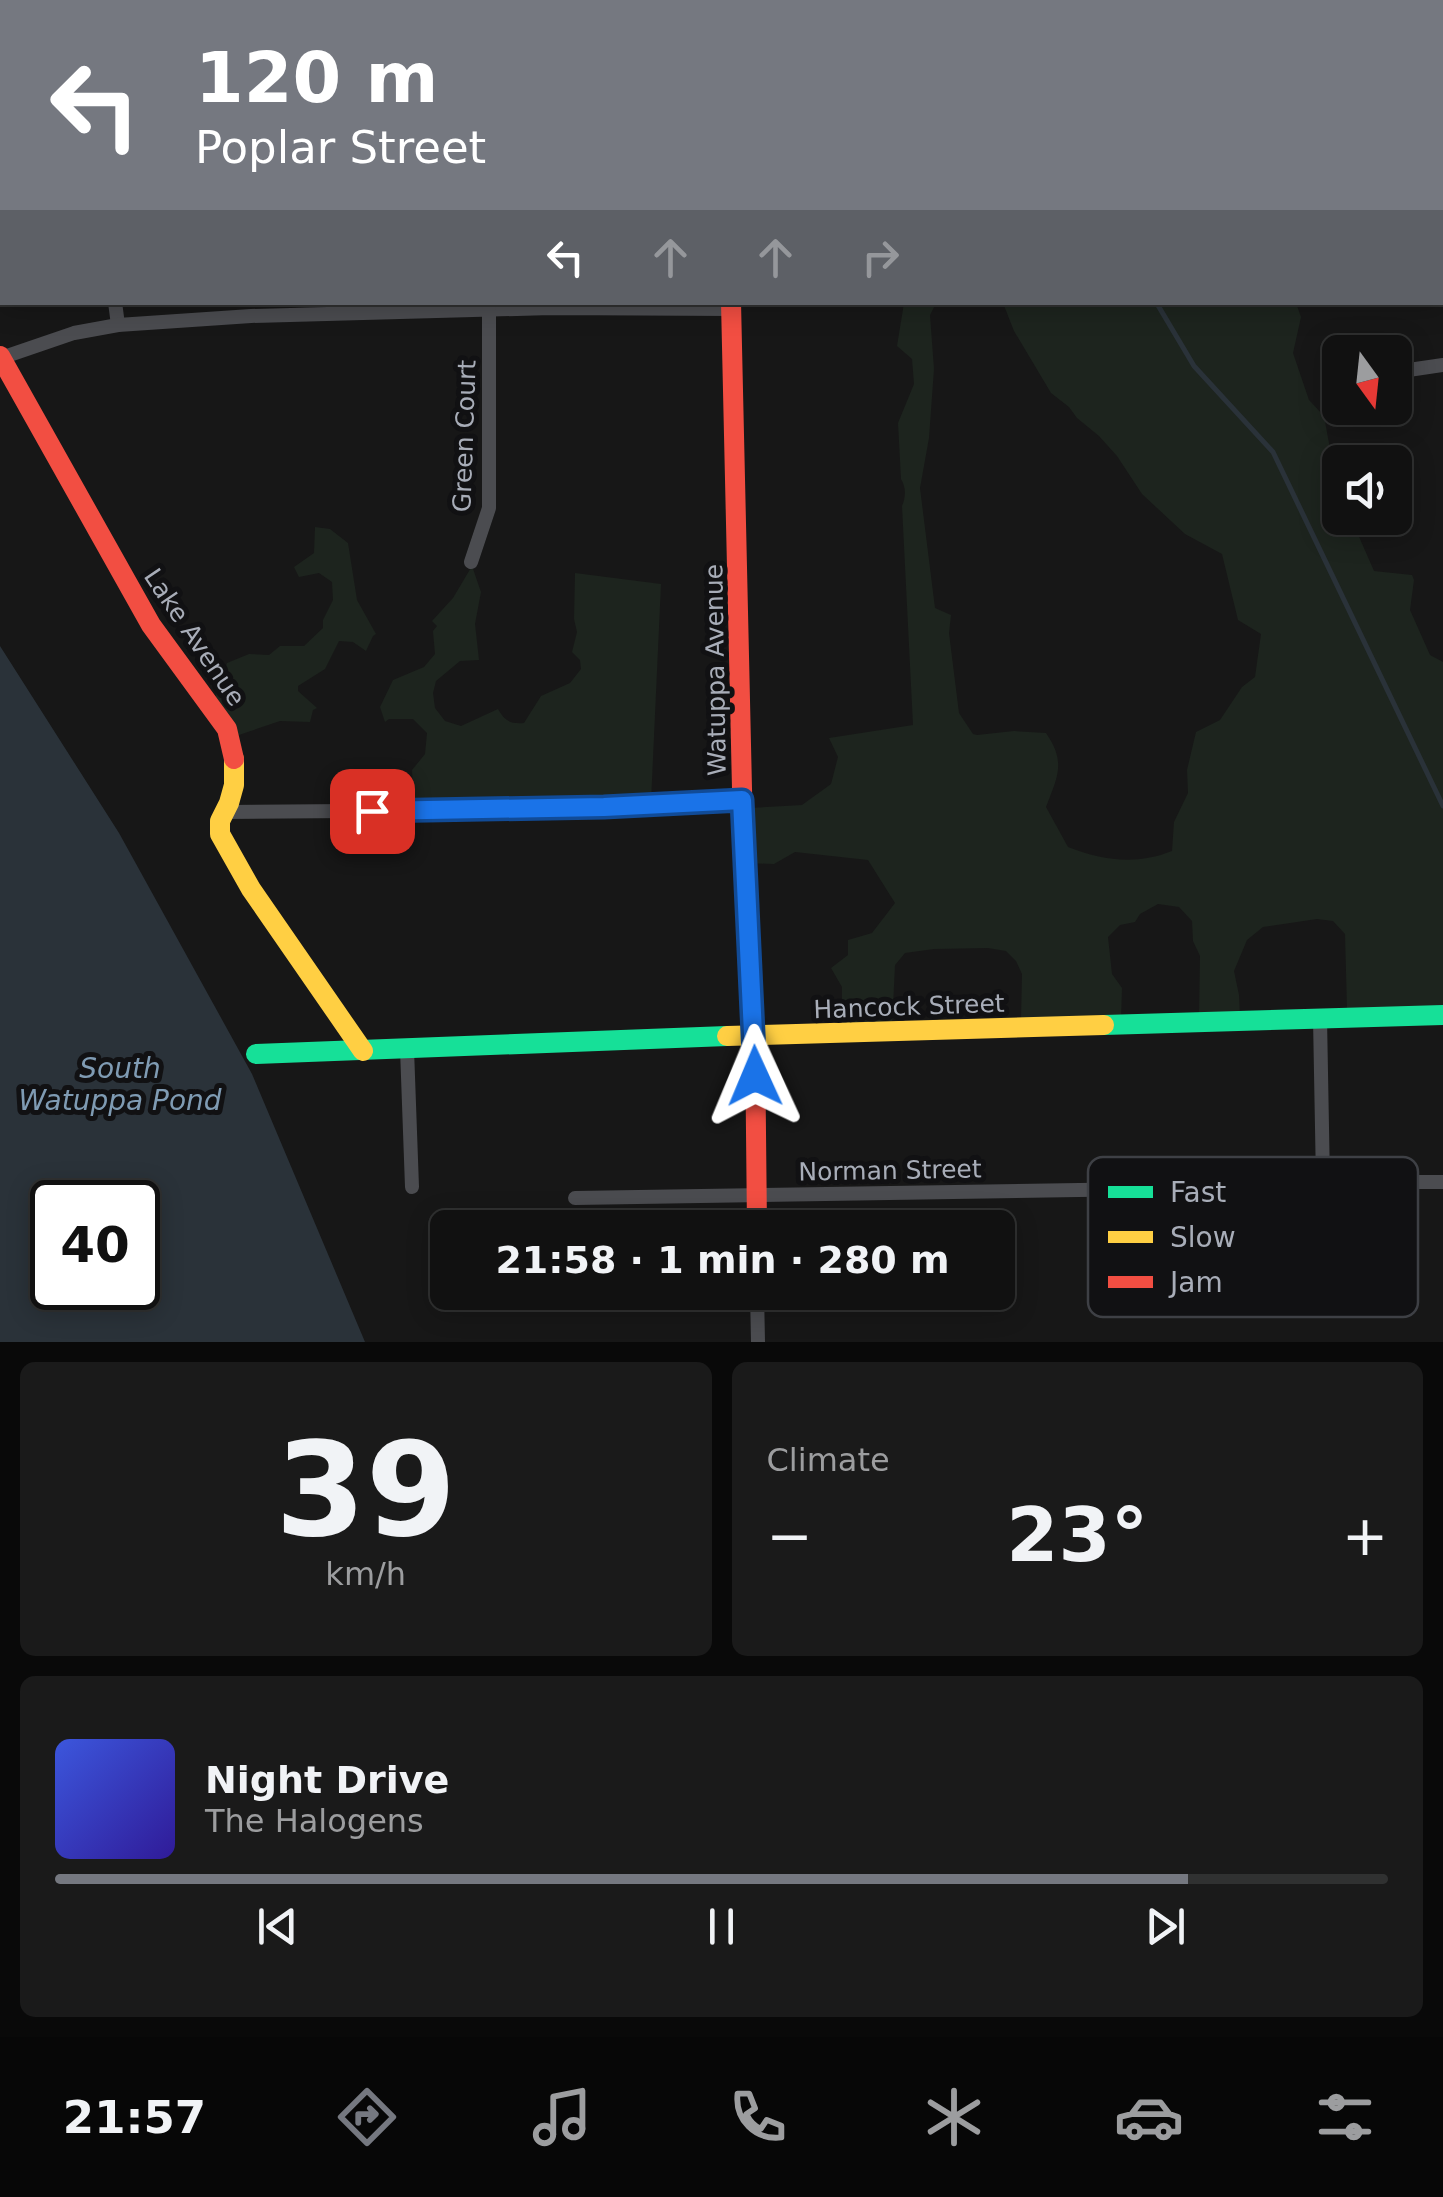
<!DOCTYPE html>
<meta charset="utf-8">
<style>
body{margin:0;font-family:"DejaVu Sans",sans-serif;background:#1a1a1a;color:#f1f3f6;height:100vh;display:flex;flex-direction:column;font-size:38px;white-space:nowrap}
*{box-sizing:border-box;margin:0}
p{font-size:32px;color:#9c9d9f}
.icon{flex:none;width:55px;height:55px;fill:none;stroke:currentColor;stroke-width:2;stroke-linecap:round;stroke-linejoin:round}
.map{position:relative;height:1342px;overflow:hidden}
.drawer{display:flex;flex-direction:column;gap:20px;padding:20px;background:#090909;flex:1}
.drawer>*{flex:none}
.hud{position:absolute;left:0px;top:0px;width:1445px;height:305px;box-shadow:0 5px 25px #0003,0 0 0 2px #303131;background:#757880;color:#fff;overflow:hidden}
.needle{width:65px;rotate:165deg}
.buttons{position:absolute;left:1322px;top:335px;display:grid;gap:20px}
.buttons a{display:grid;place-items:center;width:90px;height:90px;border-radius:15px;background:#111;box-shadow:0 5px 25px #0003,0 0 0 2px #303131;font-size:50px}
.speed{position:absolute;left:30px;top:1180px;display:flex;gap:20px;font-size:50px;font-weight:700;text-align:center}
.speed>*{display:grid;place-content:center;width:130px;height:130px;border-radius:50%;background:#111;box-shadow:0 5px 25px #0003,0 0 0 2px #303131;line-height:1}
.speed .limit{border:5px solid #111;border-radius:15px;background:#fff;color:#111}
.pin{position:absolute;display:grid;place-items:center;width:85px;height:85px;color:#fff;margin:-42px;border-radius:20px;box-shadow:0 5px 15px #0006}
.me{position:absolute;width:110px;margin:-55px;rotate:359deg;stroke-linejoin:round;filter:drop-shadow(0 0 8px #0008)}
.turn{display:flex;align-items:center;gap:35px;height:210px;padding:0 30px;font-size:45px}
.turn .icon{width:130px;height:130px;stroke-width:2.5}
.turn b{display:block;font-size:70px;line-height:85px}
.lanes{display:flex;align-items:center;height:95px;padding:0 30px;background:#0003;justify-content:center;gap:50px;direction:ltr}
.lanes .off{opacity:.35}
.big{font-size:75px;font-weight:700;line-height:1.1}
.drawer .card{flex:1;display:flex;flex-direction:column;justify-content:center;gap:15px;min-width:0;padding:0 35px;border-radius:15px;background:#1a1a1a}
.drawer .dial{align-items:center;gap:0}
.dial b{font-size:130px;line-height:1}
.song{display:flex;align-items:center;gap:30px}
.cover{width:120px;height:120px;border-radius:15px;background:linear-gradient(135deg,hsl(230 70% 55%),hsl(250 70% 35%))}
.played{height:10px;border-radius:5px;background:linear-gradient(90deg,#757880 85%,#303131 85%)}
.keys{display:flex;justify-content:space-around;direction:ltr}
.heat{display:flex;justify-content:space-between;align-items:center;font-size:55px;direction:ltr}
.drawer .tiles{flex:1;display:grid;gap:20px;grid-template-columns:1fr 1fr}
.card:last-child{grid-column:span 2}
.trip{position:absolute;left:430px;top:1210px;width:585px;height:100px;border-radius:15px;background:#111;box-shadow:0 5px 25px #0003,0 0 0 2px #303131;font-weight:700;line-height:100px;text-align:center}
.tabs{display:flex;height:160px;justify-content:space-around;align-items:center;background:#070707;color:#9c9d9f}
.tabs .icon{width:70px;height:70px}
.tabs .selected{color:#757880}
.tabs b{font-size:45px;color:#f1f3f6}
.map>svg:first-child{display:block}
.green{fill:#1d241e}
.water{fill:#2a3239;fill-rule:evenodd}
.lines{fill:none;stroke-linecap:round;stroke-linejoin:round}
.stream{stroke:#2a3239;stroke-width:5}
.street{stroke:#4b4c50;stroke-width:14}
.fast{stroke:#16e098;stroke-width:20}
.slow{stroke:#ffcf43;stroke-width:20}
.jam{stroke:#f24e42;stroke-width:20}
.route-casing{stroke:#114b97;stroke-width:25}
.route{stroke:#1a73e8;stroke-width:18}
.labels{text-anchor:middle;stroke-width:10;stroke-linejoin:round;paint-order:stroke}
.street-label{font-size:25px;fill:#a8adb8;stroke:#111113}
.water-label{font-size:28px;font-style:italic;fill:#7f9bb3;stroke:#111113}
.key{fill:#111113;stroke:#3e4045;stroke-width:2.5}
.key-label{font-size:28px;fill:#a8adb8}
</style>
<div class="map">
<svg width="1443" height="1342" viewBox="0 0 1443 1342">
<rect width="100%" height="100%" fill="#171717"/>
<g class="green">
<path d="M 723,0 L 1203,0 L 1202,2 L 721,2 Z"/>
<path d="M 904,303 L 936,303 L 930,315 L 934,369 L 929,438 L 920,488 L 935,608 L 951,615 L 949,633 L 959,713 L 973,734 L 977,735 L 1014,731 L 1046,733 C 1066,762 1058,776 1046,807 L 1068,847 C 1103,861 1137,865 1172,851 L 1174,822 L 1188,793 L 1187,770 L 1196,732 L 1220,720 L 1242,687 L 1255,677 L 1261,634 L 1238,620 L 1222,554 L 1185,534 L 1142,494 L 1117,456 L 1099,436 L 1077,418 L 1069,407 L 1051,393 L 1014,331 L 1003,303 L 1296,303 L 1301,317 L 1293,353 L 1309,400 L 1324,416 L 1331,454 L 1340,465 L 1340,518 L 1357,518 L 1357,532 L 1374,571 L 1412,575 L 1414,580 L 1410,610 L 1430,655 L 1443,662 L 1443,1014 L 1347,1009 L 1345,934 L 1333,921 L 1317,919 L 1263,927 L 1247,940 L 1234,971 L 1239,995 L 1240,1017 L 1199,1018 L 1200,956 L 1193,941 L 1192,921 L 1179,907 L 1158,904 L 1140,914 L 1135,922 L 1120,925 L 1108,937 L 1112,974 L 1122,988 L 1121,1020 L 1021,1020 L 1022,974 L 1016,961 L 1006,951 L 988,948 L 934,949 L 905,953 L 895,965 L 892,1028 L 842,1028 L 842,987 L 831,968 L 848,955 L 848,940 L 872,933 L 895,903 L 868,860 L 795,852 L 774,864 L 744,863 L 749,808 L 802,805 L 831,784 L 838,757 L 829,738 L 913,725 L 902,506 C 906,497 906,487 901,479 L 898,423 L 914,384 L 912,359 L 897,346 Z"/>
<path d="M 315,527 L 330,529 L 348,543 L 357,600 L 376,634 L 373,636 L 366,651 L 353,642 L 339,641 L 325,669 L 298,686 L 298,691 L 317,708 L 313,710 L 310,722 L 280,721 L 233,737 L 213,704 L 227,663 L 249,654 L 269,655 L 280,646 L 304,646 L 323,628 L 323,620 L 333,600 L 332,582 L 319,573 L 299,577 L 294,567 L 314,553 Z"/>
<path d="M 472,566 L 481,592 L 475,624 L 479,660 L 460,661 L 436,681 L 433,693 L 435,708 L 445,721 L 461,726 L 498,709 C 505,721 510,724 524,723 L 541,696 L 570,683 L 581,669 L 580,660 L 572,652 L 577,632 L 574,619 L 575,573 L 661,584 L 651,802 L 414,806 L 412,770 L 425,754 L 427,733 L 413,719 L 389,719 L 385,722 L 380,707 L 393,680 L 424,667 L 435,654 L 433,631 L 437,626 L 432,621 L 453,598 Z"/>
</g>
<path class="water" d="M 0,646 L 119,833 L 252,1074 L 365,1342 L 0,1342 ZM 52,1202 L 138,1202 L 138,1288 L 52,1288 Z"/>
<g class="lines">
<g class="stream">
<path d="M 969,0 L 971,2"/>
<path d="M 1156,302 L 1194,366 L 1273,452 L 1443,806"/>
</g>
<g class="street">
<path d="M 252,0 L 252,2"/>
<path d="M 1277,0 L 1277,2"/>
<path d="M 1442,202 L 1443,202"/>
<path d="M 115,302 L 118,325"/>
<path d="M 1,358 L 74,333 L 118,325 L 251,316 L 551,308 L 732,309"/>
<path d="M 1395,372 L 1443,365"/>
<path d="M 471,562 L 489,508 L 489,310"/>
<path d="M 224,812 L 475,810 L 743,801"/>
<path d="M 1320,1018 L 1323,1182 L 1321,1272"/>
<path d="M 407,1049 L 412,1187"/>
<path d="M 1323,1182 L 1443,1182"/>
<path d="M 575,1198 L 1206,1188"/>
<path d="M 757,1292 L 758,1342"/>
</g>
<g class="fast">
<path d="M 1104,1025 L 1443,1015"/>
<path d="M 256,1054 L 727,1036"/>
</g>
<g class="slow">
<path d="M 234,759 L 234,785 L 229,803 L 220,821 L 220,834 L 251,889 L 363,1051"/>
<path d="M 727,1036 L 1104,1025"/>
</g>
<g class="jam">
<path d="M 731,302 L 743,833 L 755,1036 L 757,1228"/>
<path d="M 0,356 L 151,625 L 227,729 L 234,759"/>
</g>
</g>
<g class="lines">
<defs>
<path id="route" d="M 372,811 L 604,807 L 742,800 L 755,1076"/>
</defs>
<use href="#route" class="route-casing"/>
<use href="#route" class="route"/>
</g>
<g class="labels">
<g class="street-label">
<text transform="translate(464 436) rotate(-88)" y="9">Green Court</text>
<text transform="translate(195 637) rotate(56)" y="9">Lake Avenue</text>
<text transform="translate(715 670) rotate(-91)" y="9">Watuppa Avenue</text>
<text transform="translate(909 1006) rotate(-2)" y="9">Hancock Street</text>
<text transform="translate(890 1170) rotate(-1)" y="9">Norman Street</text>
</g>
<g class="water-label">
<text x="120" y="1078">South<tspan x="120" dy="32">Watuppa Pond</tspan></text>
</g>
</g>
<rect x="1088" y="1157" width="330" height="160" rx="15" class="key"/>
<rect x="1108" y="1186" width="45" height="12" fill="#16e098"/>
<rect x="1108" y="1231" width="45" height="12" fill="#ffcf43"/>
<rect x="1108" y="1276" width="45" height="12" fill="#f24e42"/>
<g class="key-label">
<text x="1170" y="1202">Fast</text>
<text x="1170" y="1247">Slow</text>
<text x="1170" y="1292">Jam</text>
</g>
</svg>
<div class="buttons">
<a><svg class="needle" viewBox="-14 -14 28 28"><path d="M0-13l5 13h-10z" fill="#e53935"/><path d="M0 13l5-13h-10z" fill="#9c9d9f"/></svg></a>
<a><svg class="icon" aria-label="sound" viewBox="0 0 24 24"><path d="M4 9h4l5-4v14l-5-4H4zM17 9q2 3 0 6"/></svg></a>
</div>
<div class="speed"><div class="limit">40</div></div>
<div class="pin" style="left:372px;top:811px;background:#d93025"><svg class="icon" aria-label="arrive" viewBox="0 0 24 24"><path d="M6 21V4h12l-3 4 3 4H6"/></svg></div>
<svg class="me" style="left:755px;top:1076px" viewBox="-20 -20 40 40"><path d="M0-17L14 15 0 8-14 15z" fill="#1a73e8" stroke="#fff" stroke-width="4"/></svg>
<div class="trip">21:58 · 1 min · 280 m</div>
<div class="hud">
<div class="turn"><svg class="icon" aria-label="left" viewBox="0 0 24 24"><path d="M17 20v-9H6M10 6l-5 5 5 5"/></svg><div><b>120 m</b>Poplar Street</div></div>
<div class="lanes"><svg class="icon" aria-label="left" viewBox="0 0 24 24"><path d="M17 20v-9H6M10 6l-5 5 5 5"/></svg><svg class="icon off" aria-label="ahead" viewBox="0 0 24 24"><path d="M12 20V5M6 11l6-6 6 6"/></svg><svg class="icon off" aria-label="ahead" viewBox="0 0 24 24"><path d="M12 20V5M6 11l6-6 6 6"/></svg><svg class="icon off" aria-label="right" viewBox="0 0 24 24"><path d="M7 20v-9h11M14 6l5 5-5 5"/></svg></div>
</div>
</div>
<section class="drawer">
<div class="tiles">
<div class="card dial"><b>39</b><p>km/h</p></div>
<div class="card"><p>Climate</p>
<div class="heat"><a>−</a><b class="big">23°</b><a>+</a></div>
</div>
<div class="card">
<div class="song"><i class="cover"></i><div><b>Night Drive</b><p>The Halogens</p></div></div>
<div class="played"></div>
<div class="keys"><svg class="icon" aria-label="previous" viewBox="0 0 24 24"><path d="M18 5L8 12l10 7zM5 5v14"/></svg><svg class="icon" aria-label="pause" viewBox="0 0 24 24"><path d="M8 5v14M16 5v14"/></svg><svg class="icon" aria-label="next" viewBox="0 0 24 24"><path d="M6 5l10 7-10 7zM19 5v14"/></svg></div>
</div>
</div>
</section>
<nav class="tabs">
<b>21:57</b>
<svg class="icon selected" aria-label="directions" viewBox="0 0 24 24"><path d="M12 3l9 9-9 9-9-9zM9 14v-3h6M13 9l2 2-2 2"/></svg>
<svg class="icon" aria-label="music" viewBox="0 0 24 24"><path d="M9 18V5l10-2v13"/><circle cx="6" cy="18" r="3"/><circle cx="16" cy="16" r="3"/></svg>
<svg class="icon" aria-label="phone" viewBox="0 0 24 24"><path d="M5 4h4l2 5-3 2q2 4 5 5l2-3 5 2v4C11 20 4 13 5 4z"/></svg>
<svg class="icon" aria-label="climate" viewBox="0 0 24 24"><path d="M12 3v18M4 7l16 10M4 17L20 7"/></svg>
<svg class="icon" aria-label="car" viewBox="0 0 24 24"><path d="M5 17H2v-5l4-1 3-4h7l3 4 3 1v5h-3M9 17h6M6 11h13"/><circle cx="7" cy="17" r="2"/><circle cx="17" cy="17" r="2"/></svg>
<svg class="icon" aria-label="filters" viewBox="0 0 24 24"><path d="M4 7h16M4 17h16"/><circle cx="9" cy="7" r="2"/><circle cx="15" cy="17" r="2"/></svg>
</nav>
